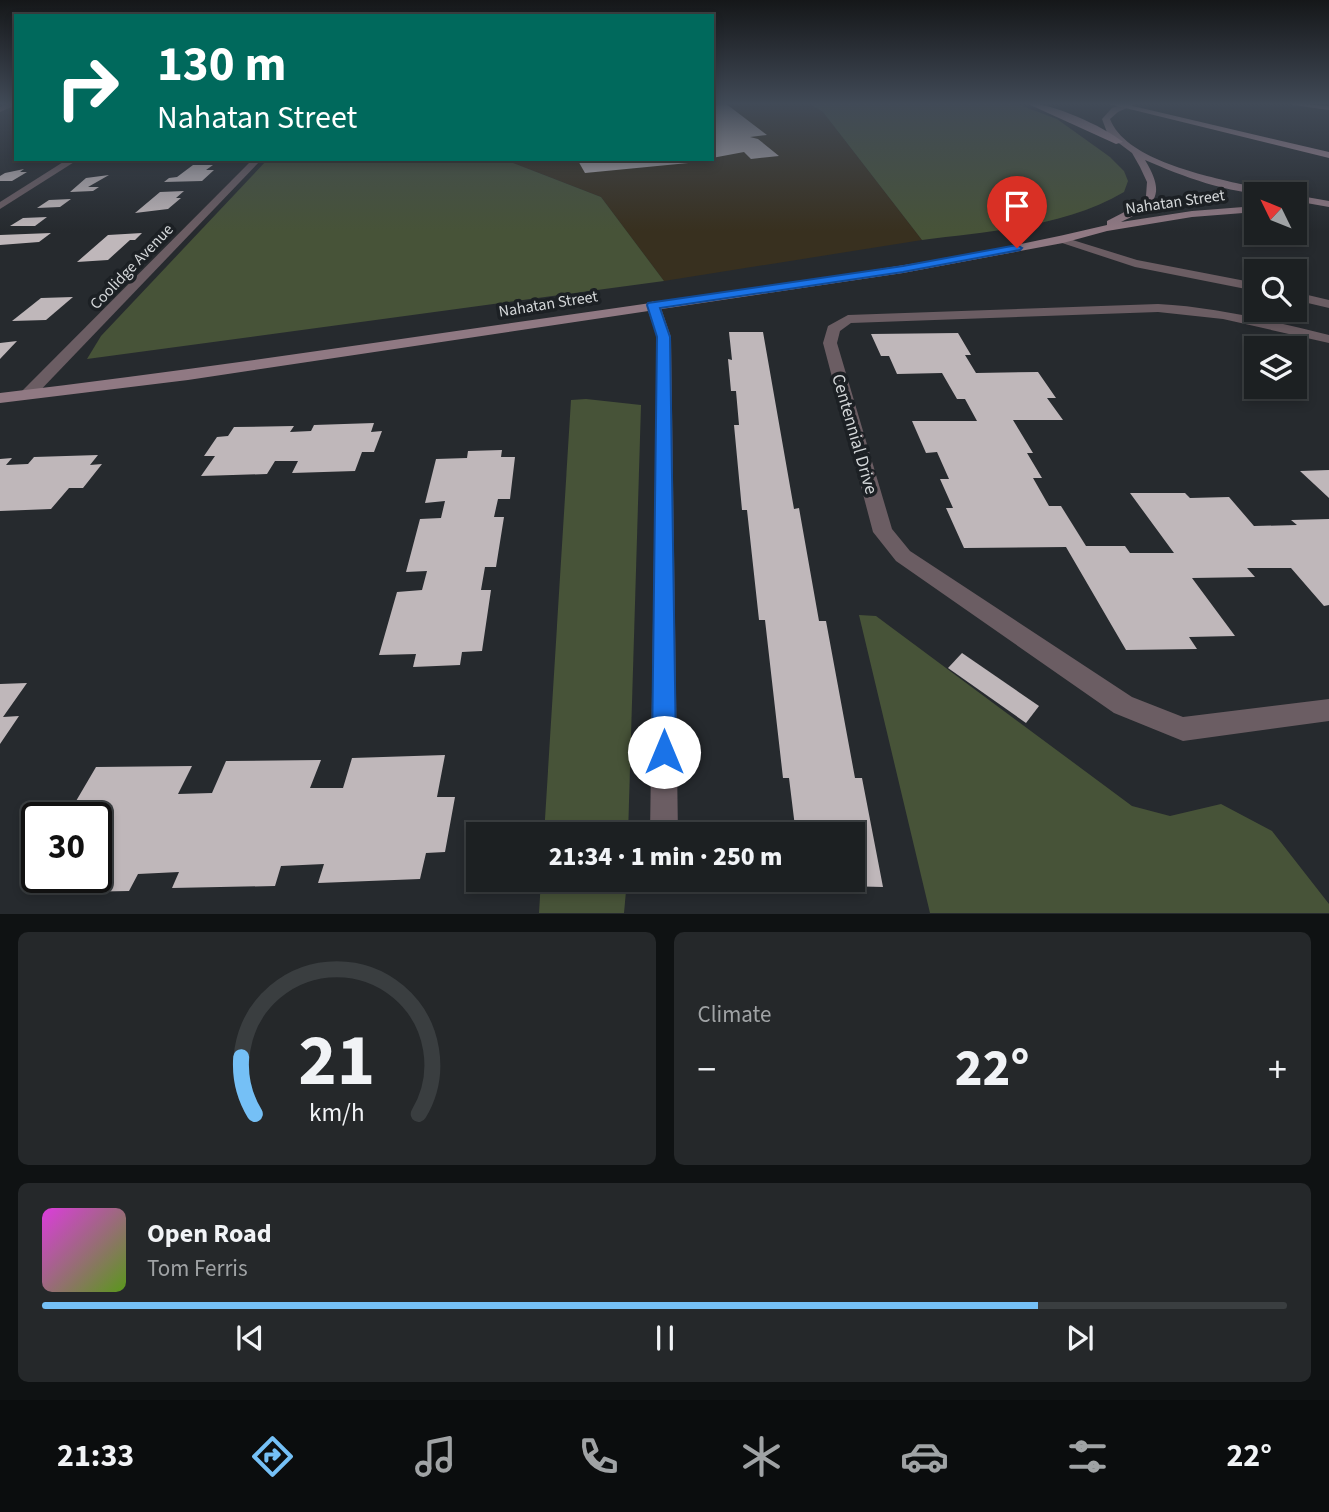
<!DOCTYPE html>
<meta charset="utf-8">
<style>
body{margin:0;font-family:"Source Sans 3",sans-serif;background:#25282a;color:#f1f3f6;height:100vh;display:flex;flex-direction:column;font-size:26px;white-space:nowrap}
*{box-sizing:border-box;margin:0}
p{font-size:23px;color:#a0a3a5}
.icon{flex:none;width:38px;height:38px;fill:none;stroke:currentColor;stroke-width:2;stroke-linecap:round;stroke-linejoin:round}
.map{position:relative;height:914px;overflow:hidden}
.side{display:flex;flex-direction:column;gap:18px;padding:18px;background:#0f1213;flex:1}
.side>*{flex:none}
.banner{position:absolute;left:14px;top:14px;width:700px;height:147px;border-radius:0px;box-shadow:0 4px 10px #0003,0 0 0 2px #3a3e40;background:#00695c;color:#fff;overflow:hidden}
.needle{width:46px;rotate:313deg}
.controls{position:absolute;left:1244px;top:182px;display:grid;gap:14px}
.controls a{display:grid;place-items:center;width:63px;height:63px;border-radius:0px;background:#1c2022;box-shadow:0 4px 10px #0003,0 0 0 2px #3a3e40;font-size:35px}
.speed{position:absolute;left:21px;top:802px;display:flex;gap:14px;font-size:35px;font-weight:700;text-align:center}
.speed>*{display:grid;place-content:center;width:91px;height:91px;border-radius:50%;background:#1c2022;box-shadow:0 4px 10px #0003,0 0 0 2px #3a3e40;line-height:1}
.speed .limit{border:4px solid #111;border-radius:10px;background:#fff;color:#111}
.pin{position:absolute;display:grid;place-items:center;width:60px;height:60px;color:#fff;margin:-72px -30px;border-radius:50% 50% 50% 0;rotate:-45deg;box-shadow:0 0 7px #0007}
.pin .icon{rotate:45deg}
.me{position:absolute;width:77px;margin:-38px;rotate:0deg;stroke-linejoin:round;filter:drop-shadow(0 0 5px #0008)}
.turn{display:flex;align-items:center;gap:24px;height:147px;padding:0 28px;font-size:32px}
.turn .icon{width:91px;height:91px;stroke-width:2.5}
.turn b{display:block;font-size:49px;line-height:60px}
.big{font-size:52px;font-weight:800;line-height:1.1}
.side .tile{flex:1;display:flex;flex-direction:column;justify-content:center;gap:10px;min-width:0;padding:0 24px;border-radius:10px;background:#25282a}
.side .dial{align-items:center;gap:0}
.dial svg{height:182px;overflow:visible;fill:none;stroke:#3a3e40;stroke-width:7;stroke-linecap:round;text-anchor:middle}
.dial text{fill:#f1f3f6;stroke:none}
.song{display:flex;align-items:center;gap:21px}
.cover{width:84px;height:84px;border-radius:10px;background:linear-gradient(135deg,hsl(300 70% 55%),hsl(90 70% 35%))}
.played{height:7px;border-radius:4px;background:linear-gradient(90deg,#75c0f6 80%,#3a3e40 80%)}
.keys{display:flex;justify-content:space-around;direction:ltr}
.heat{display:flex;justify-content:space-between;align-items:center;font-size:38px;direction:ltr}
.side .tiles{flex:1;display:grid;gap:18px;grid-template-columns:1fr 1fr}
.tile:last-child{grid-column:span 2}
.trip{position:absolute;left:466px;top:822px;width:399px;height:70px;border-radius:0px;background:#1c2022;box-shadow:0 4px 10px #0003,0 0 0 2px #3a3e40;font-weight:800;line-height:70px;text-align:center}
.tab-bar{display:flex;height:112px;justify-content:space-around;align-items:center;background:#0b0d0e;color:#a0a3a5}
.tab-bar .icon{width:49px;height:49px}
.tab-bar .on{color:#75c0f6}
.tab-bar b{font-size:32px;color:#f1f3f6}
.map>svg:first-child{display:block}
.industrial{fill:#38301f}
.forest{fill:#475338}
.building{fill:#bfb7ba}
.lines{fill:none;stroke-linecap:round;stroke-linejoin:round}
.street{fill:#6b5d63;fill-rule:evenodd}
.secondary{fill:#907983;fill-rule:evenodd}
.primary{fill:#ad8f9c;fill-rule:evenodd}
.route{fill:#1a73e8;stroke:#114b97;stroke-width:2}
.labels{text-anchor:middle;stroke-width:7;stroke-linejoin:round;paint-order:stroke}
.far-street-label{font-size:16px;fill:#d4d7d9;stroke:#1c2024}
.street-label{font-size:18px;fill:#d4d7d9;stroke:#1c2024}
</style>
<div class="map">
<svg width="1329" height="914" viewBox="0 0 1329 914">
<rect width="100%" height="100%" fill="#262a2e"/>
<path class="industrial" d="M 712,103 L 808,103 L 823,112 L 922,240 L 664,281 L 601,197 L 503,159 L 712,159 Z"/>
<g class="forest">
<path d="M 808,103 L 1014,103 L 1057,119 L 1110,157 L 1124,171 L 1128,181 L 1124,192 C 1065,227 989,231 922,240 L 823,112 Z"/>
<path d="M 268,159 L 503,159 L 601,197 L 664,281 L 87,359 L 101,336 Z"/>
<path d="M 586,399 L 641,405 L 628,835 L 544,835 L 571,400 Z"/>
<path d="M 859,615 L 876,616 L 1132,806 L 1170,816 L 1221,804 L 1272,831 L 1329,904 L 1329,913 L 930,913 Z"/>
<path d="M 541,880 L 627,880 L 624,913 L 539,913 Z"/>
</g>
<g class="building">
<path d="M 712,103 L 725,103 L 767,135 L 750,137 L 758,139 L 779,156 L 751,159 L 744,152 L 712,158 Z"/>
<path d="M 577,159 L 709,159 L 709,161 L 585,173 Z"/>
<path d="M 193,165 L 213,165 L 206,170 L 214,170 L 202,181 L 164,182 L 169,178 L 177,177 Z"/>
<path d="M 24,169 L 20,172 L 27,172 L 12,181 L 0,181 L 0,176 L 5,173 Z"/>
<path d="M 109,175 L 88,187 L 99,187 L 93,191 L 70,192 L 86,178 Z"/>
<path d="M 184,191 L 176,198 L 181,198 L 168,209 L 135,213 L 160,192 Z"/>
<path d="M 71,199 L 60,207 L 37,208 L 49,200 Z"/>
<path d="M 47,217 L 35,226 L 10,226 L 23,218 Z"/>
<path d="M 51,233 L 39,242 L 0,245 L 0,235 Z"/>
<path d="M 142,233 L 135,240 L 130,240 L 108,260 L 77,262 L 108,235 Z"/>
<path d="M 73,297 L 46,320 L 12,321 L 41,298 Z"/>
<path d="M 729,332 L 763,332 L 794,509 L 799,508 L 819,621 L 826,621 L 855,778 L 862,778 L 883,887 L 803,885 L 802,880 L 852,880 L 852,835 L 796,835 L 789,778 L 783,778 L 765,620 L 759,620 L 747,510 L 742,510 L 734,425 L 739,425 L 736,391 L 731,391 L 728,359 L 732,360 Z"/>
<path d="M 958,333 L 971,355 L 965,355 L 976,373 L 1038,372 L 1056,398 L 1047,398 L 1063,420 L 1013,420 L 1033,453 L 1027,453 L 1042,478 L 1033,478 L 1049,506 L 1061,506 L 1086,546 L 1125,546 L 1130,553 L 1174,553 L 1130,493 L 1185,493 L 1190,498 L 1229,497 L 1254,526 L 1297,525 L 1291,520 L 1329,519 L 1329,605 L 1324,606 L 1291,568 L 1247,568 L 1255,577 L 1192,578 L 1235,636 L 1189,637 L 1197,649 L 1126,650 L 1066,547 L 964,548 L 946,508 L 953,508 L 940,479 L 949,479 L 937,452 L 926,453 L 912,421 L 977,421 L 965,399 L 957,399 L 942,373 L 897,374 L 889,356 L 881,356 L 871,334 Z"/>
<path d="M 17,341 L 0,359 L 0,343 Z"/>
<path d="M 374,423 L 371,432 L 382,431 L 374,452 L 362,452 L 355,471 L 292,473 L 298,461 L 275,461 L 267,474 L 201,476 L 215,456 L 204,456 L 217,437 L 228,436 L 234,427 L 294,426 L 290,432 L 311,431 L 314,425 Z"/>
<path d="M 502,450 L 501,457 L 515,457 L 510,499 L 498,499 L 494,517 L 504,517 L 496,567 L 485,567 L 481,590 L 491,590 L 482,651 L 462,652 L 460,665 L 413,667 L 416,654 L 379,655 L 397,592 L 422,590 L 427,571 L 406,572 L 420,519 L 441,518 L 445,501 L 425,503 L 436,459 L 467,458 L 468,451 Z"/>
<path d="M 98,455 L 90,465 L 102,464 L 83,488 L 69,488 L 51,509 L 0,511 L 0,459 L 12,458 L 6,465 L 28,464 L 34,457 Z"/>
<path d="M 1329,470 L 1329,498 L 1300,471 Z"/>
<path d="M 962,653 L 1039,706 L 1026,723 L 948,668 Z"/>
<path d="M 27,683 L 3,717 L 19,716 L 0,744 L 0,684 Z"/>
<path d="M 445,755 L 437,797 L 455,797 L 445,852 L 426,853 L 420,879 L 318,883 L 324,864 L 281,866 L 275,886 L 172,888 L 179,872 L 138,874 L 129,891 L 25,893 L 35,877 L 96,877 L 96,817 L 50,817 L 53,813 L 69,813 L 96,767 L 192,766 L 178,794 L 212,793 L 226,761 L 321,760 L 310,788 L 343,788 L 352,758 Z"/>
<path d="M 37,840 L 37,869 L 19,869 Z"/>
</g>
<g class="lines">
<g class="street">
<path d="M 8,103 L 16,103 L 16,105 L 0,112 L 0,107 Z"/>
<path d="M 68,159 L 79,159 L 0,209 L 0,202 Z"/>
<path d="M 253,159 L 262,159 L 33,398 L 21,398 L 19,395 L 21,392 Z"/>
<path d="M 1063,237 L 1137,260 L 1256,283 L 1256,291 L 1135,267 L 1059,242 L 1059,238 Z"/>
<path d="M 1295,292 L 1329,300 L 1329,308 L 1295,300 Z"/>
<path d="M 653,301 L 660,305 L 671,337 L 678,835 L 650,835 L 657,337 L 646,305 Z"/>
<path d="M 1158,304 C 1216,307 1272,321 1329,335 L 1329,343 L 1223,319 L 1158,312 L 851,323 L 840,331 L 837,343 L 892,529 L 910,551 L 1132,697 L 1183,717 L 1329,699 L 1329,721 L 1183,741 L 1114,713 L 896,561 L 873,532 L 823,343 L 828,326 L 848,315 Z"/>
</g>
<g class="secondary">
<path d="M 1126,103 L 1138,103 L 1118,112 L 1110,119 C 1125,158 1198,174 1236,183 C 1249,186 1267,187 1277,194 C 1234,196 1184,177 1145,160 C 1167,196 1155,206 1121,222 L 1192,211 L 1256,206 L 1256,212 L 1192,217 L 1107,231 L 1063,243 L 903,273 L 188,380 L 0,403 L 0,393 C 210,368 420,336 630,306 C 789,282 950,263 1107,225 L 1107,221 L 1136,206 L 1146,196 L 1147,182 L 1140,167 L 1132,153 L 1108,135 L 1102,119 L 1112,108 Z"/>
<path d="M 1289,103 L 1329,106 L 1329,110 L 1293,105 Z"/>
<path d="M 1295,195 L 1329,201 L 1329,207 L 1295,201 Z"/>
</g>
<g class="primary">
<path d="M 1026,103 C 1052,103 1103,126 1123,142 L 1116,144 Z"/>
<path d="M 1105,103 L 1120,103 L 1329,152 L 1329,158 Z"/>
</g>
</g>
<linearGradient id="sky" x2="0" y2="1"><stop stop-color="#151719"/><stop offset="0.45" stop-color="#414a57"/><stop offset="1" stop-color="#414a57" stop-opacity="0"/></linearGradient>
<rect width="1329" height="231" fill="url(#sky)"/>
<path class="route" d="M 1017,245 L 1022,248 L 1020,250 L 903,272 L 660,308 L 670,337 L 676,752 L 672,760 L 664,763 L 656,760 L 652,752 L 657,337 L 647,305 L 648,303 L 903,266 Z"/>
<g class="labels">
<g class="far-street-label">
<text transform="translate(1175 201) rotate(-8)" y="6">Nahatan Street</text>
<text transform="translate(131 266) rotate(-46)" y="6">Coolidge Avenue</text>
<text transform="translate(548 303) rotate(-9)" y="6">Nahatan Street</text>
</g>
<g class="street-label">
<text transform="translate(855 434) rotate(74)" y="6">Centennial Drive</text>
</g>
</g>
</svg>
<div class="controls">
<a><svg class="needle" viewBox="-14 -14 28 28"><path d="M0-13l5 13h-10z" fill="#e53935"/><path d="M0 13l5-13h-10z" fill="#a0a3a5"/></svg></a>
<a><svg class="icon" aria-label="search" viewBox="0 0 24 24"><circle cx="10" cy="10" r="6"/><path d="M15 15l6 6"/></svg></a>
<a><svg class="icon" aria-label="layers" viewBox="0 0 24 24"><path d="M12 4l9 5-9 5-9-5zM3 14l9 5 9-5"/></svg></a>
</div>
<div class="speed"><div class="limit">30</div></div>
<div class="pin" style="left:1017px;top:248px;background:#d93025"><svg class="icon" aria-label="arrive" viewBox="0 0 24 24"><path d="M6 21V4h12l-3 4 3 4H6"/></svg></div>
<svg class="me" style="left:664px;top:752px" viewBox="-20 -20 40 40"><circle r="19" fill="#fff"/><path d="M0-13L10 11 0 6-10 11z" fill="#1a73e8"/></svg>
<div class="trip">21:34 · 1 min · 250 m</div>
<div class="banner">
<div class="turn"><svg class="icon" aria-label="right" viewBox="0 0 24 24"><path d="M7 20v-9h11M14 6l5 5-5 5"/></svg><div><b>130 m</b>Nahatan Street</div></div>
</div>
</div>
<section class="side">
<div class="tiles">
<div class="tile dial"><svg viewBox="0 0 100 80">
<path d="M14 69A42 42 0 1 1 86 69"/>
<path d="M14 69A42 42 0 0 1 8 44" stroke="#75c0f6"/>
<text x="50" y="56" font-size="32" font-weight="700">21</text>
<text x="50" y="72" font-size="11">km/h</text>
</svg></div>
<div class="tile"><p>Climate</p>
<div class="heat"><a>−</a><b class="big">22°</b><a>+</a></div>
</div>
<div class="tile">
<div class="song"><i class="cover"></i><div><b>Open Road</b><p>Tom Ferris</p></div></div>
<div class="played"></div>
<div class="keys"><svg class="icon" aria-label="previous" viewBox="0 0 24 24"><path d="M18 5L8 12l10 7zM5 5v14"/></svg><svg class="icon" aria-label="pause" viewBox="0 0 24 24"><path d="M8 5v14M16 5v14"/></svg><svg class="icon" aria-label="next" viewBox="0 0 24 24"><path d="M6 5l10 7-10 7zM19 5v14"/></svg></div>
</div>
</div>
</section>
<nav class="tab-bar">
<b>21:33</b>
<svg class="icon on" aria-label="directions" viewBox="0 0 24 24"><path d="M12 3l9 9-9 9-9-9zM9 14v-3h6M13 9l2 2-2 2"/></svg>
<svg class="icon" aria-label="music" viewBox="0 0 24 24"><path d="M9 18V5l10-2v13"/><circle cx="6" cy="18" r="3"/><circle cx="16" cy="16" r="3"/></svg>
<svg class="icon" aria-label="phone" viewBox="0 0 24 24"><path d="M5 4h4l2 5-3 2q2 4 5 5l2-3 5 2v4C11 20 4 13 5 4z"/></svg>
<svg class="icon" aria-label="climate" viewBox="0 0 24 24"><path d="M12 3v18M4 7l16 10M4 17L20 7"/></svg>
<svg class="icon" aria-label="car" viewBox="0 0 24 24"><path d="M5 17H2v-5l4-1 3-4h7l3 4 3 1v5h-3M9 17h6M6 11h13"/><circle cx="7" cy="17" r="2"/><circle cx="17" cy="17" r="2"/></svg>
<svg class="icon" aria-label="filters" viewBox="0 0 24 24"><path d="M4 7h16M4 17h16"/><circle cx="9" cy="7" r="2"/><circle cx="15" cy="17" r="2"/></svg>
<b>22°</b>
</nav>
